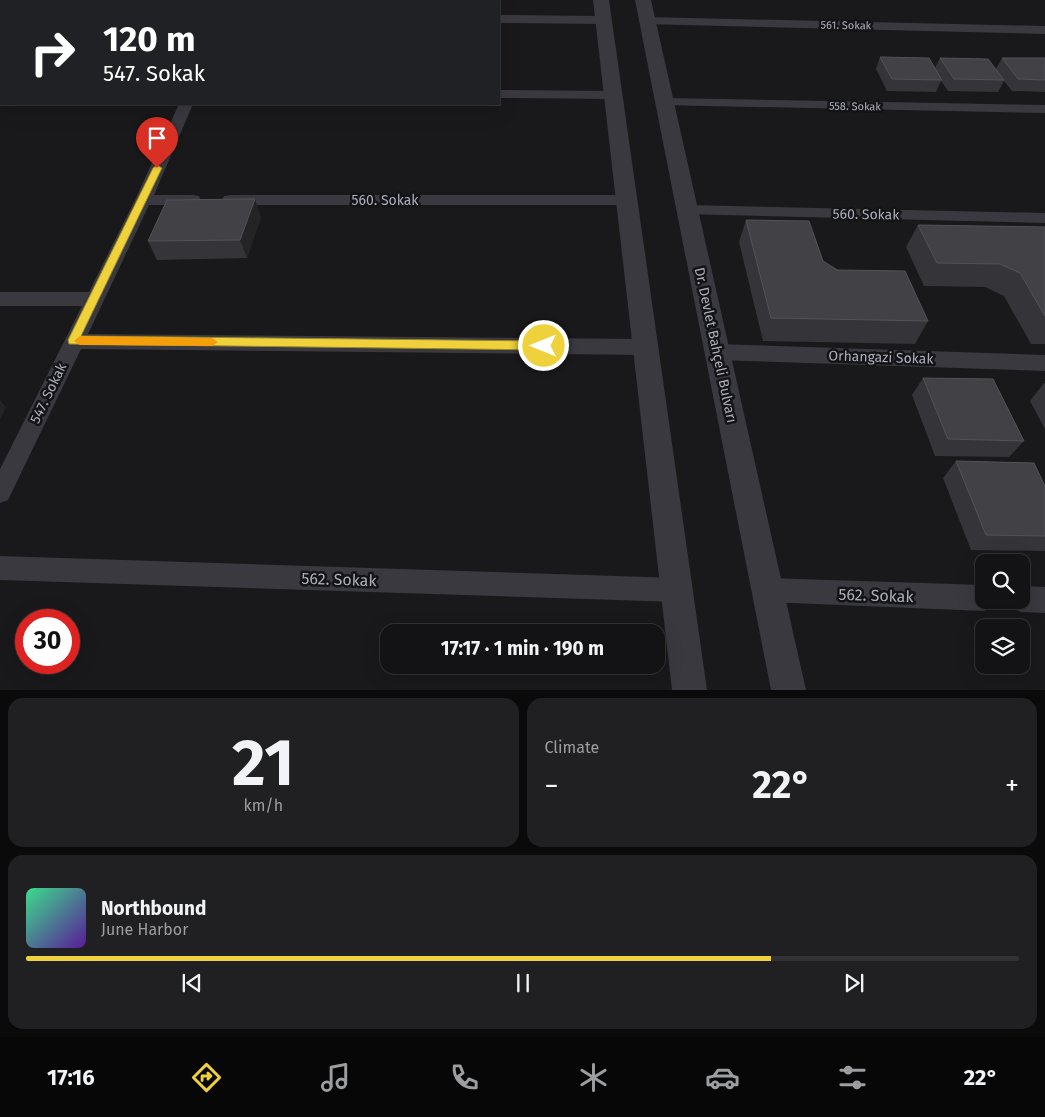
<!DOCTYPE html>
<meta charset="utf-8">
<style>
body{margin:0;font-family:"Fira Sans",sans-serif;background:#202022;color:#f1f3f6;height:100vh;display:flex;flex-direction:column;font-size:19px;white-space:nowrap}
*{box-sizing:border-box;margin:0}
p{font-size:16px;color:#9d9ea0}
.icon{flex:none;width:28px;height:28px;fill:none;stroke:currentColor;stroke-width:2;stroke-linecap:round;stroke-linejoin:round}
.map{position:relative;height:690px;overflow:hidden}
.sheet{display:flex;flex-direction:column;gap:8px;padding:8px;background:#0a0a0b;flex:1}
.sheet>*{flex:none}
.hud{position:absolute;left:0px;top:0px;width:500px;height:105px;box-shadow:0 5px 20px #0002,0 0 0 1px #323234;background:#202124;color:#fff;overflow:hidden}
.buttons{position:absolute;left:975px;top:554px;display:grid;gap:10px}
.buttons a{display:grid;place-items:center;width:55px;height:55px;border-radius:10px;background:#131214;box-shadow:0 5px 20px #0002,0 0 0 1px #323234;font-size:25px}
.speed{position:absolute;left:15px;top:609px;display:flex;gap:10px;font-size:25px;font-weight:700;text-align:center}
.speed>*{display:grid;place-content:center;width:65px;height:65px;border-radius:50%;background:#131214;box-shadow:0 5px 20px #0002,0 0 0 1px #323234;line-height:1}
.speed .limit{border:8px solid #d22;background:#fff;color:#111}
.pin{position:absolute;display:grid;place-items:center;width:42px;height:42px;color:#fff;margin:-51px -21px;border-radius:50% 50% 50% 0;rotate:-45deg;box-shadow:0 0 5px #0007}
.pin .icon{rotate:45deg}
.me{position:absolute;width:55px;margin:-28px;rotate:270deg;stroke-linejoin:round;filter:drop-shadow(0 0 4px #0008)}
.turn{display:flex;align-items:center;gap:18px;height:105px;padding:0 20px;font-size:22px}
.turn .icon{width:65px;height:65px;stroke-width:2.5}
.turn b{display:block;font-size:35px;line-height:42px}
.big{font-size:38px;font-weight:700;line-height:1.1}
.sheet .tile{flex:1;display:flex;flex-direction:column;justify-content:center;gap:8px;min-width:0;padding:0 18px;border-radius:15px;background:#202022}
.sheet .dial{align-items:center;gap:0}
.dial b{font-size:65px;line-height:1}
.song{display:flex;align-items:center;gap:15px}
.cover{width:60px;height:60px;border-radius:8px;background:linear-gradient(135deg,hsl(150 70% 55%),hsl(270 70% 35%))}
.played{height:5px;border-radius:2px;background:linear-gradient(90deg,#efd13c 75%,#323234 75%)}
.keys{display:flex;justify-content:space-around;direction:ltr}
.heat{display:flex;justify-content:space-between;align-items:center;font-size:28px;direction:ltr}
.sheet .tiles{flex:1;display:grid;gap:8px;grid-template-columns:1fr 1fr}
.tile:last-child{grid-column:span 2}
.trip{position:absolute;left:380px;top:624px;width:285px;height:50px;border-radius:15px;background:#131214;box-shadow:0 5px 20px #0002,0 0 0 1px #323234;font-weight:700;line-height:50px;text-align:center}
.menu{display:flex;height:80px;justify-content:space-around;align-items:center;background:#080708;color:#9d9ea0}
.menu .icon{width:35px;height:35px}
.menu .on{color:#efd13c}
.menu b{font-size:22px;color:#f1f3f6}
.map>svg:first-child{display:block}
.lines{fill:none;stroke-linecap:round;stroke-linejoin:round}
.minor{fill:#39393f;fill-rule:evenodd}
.tertiary{fill:#39393f;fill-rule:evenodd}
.wall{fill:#353438}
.shaded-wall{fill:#242326}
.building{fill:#424146;stroke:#525258}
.route{fill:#efd13c;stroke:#9b8827}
.slow{fill:#f59e0b}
.labels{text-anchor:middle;stroke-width:5;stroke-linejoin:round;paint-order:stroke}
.far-street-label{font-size:11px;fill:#abadba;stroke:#141315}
.street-label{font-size:14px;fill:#abadba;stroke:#141315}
.near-street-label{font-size:16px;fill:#abadba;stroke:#141315}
</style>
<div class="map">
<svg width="1045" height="690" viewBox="0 0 1045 690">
<rect width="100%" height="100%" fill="#19181a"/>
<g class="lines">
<g class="minor">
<path d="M 211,0 L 223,0 L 224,1 L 212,1 Z"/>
<path d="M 499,15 L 603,16 L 609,20 L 603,24 L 499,23 Z"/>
<path d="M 647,17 L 1045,26 L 1045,34 L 643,24 L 641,21 L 643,18 Z"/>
<path d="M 499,90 L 613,91 L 618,92 L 620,95 L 618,98 L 613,99 L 499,98 Z"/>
<path d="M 665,98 L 1045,105 L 1045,113 L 660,105 L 658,102 L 660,99 Z"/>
<path d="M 179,104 L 193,104 L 154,195 L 193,195 L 199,196 L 201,200 L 199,204 L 193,205 L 149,205 L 88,334 L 646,339 L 653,342 L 656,347 L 653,352 L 646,355 L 81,349 L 8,500 L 0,503 L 0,469 L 82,306 L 0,306 L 0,292 L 89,292 L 135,200 Z"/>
<path d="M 230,195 L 627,195 L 633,196 L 635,200 L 633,204 L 627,205 L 230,205 L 224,204 L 222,200 L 224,196 Z"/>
<path d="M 687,205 L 1045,213 L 1045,223 L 681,214 L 679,210 L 681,206 Z"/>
<path d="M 717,344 L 1045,355 L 1045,371 L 717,360 L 710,357 L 707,352 L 710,347 Z"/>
<path d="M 0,556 L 678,578 L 687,581 L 691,590 L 687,599 L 678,602 L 0,580 Z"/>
<path d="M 768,578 L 984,585 L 984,600 L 996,600 L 993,607 L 984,611 L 768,602 L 759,599 L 755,590 L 759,581 Z"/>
<path d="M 1021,586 L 1045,587 L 1045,613 L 1021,612 L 1012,608 L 1008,600 L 1021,600 Z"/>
</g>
<g class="tertiary">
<path d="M 593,0 L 609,0 L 707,690 L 672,690 Z"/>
<path d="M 635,0 L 651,0 L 806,690 L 771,690 Z"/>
</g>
</g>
<g class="wall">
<path d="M 880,57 L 935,68 L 940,58 L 996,69 L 1002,58 L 1045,58 L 1045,92 L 1012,91 L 1004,81 L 998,92 L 948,91 L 941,81 L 936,92 L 887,91 L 876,69 Z"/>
<path d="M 261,217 L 247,258 L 157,260 L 148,241 Z"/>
<path d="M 746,220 L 823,261 L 928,321 L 915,344 L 763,341 L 739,242 Z"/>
<path d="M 918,225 L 1045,227 L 1045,344 L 1031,344 L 1004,296 L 985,287 L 924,286 L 906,247 Z"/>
<path d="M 923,378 L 1024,441 L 1009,457 L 935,456 L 912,395 Z"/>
<path d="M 1044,383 L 1045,383 L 1045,429 L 1030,401 Z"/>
<path d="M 956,461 L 1045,486 L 1045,551 L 971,550 L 943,478 Z"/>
</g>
<g class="shaded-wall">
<path d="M 255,199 L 261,217 L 247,258 L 240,240 Z"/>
<path d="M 0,400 L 6,407 L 0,419 Z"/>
</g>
<g class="building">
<path d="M 880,57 L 929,58 L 942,80 L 892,79 Z"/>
<path d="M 940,58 L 988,59 L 1004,80 L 954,79 Z"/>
<path d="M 1002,58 L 1045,58 L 1045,80 L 1018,79 Z"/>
<path d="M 255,199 L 240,240 L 148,241 L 167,200 Z"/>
<path d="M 746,220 L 809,221 L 823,261 L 837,270 L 905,271 L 928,321 L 771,318 Z"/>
<path d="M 918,225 L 1045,227 L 1045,316 L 1020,273 L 1000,264 L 937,263 Z"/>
<path d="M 923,378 L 993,379 L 1024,441 L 948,439 Z"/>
<path d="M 956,461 L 1034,463 L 1045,486 L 1045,536 L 986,535 Z"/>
</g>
<path class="route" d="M 157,165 L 162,168 L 81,336 L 544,341 L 549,346 L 544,350 L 69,344 L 68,340 L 153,168 Z"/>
<path class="slow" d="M 80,336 L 212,338 L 218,342 L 212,346 L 80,345 L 74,341 Z"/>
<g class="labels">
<g class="far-street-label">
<text transform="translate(846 25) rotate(1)" y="4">561. Sokak</text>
<text transform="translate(855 106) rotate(1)" y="4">558. Sokak</text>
</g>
<g class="street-label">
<text x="385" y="205">560. Sokak</text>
<text transform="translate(866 214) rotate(1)" y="5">560. Sokak</text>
<text transform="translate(716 345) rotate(78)" y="5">Dr. Devlet Bahçeli Bulvarı</text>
<text transform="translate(881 357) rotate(2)" y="5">Orhangazi Sokak</text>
<text transform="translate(48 393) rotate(-64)" y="5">547. Sokak</text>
</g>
<g class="near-street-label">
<text transform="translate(339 579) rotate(2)" y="6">562. Sokak</text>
<text transform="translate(876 595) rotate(2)" y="6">562. Sokak</text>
</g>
</g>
</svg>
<div class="buttons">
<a><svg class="icon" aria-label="search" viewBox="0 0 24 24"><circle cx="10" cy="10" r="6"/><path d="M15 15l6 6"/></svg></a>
<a><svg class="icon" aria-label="layers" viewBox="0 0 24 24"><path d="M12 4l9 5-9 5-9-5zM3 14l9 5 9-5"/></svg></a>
</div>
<div class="speed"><div class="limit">30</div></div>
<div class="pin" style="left:157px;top:168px;background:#d93025"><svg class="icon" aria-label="arrive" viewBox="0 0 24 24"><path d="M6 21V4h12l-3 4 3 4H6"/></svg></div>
<svg class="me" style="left:544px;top:346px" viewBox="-20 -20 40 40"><circle r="17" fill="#efd13c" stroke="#fff" stroke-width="3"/><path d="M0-11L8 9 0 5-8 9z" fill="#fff"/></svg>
<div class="trip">17:17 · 1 min · 190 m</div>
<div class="hud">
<div class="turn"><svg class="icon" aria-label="right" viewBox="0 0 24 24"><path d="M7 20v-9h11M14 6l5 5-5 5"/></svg><div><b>120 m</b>547. Sokak</div></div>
</div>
</div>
<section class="sheet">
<div class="tiles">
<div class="tile dial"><b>21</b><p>km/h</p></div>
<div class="tile"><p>Climate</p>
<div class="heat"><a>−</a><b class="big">22°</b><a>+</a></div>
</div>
<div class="tile">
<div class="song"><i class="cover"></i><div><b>Northbound</b><p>June Harbor</p></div></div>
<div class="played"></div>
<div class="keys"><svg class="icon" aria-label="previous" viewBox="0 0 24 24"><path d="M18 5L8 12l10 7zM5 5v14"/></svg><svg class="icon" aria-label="pause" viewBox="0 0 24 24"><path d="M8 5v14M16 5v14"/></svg><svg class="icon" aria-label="next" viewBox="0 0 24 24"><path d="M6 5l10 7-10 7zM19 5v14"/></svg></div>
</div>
</div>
</section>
<nav class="menu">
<b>17:16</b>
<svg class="icon on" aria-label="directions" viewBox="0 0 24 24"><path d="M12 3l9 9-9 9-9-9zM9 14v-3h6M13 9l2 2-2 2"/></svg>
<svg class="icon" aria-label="music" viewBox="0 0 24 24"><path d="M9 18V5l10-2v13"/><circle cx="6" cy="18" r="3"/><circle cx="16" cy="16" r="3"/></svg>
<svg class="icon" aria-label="phone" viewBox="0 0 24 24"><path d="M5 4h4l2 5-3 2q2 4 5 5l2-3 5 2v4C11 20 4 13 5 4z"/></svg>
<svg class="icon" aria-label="climate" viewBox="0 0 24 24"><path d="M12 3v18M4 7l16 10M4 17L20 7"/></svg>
<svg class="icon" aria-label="car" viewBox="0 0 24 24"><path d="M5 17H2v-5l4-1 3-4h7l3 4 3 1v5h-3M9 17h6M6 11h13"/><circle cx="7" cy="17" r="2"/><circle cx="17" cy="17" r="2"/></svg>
<svg class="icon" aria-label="filters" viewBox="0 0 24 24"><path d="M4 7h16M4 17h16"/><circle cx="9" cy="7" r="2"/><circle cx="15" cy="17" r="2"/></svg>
<b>22°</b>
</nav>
